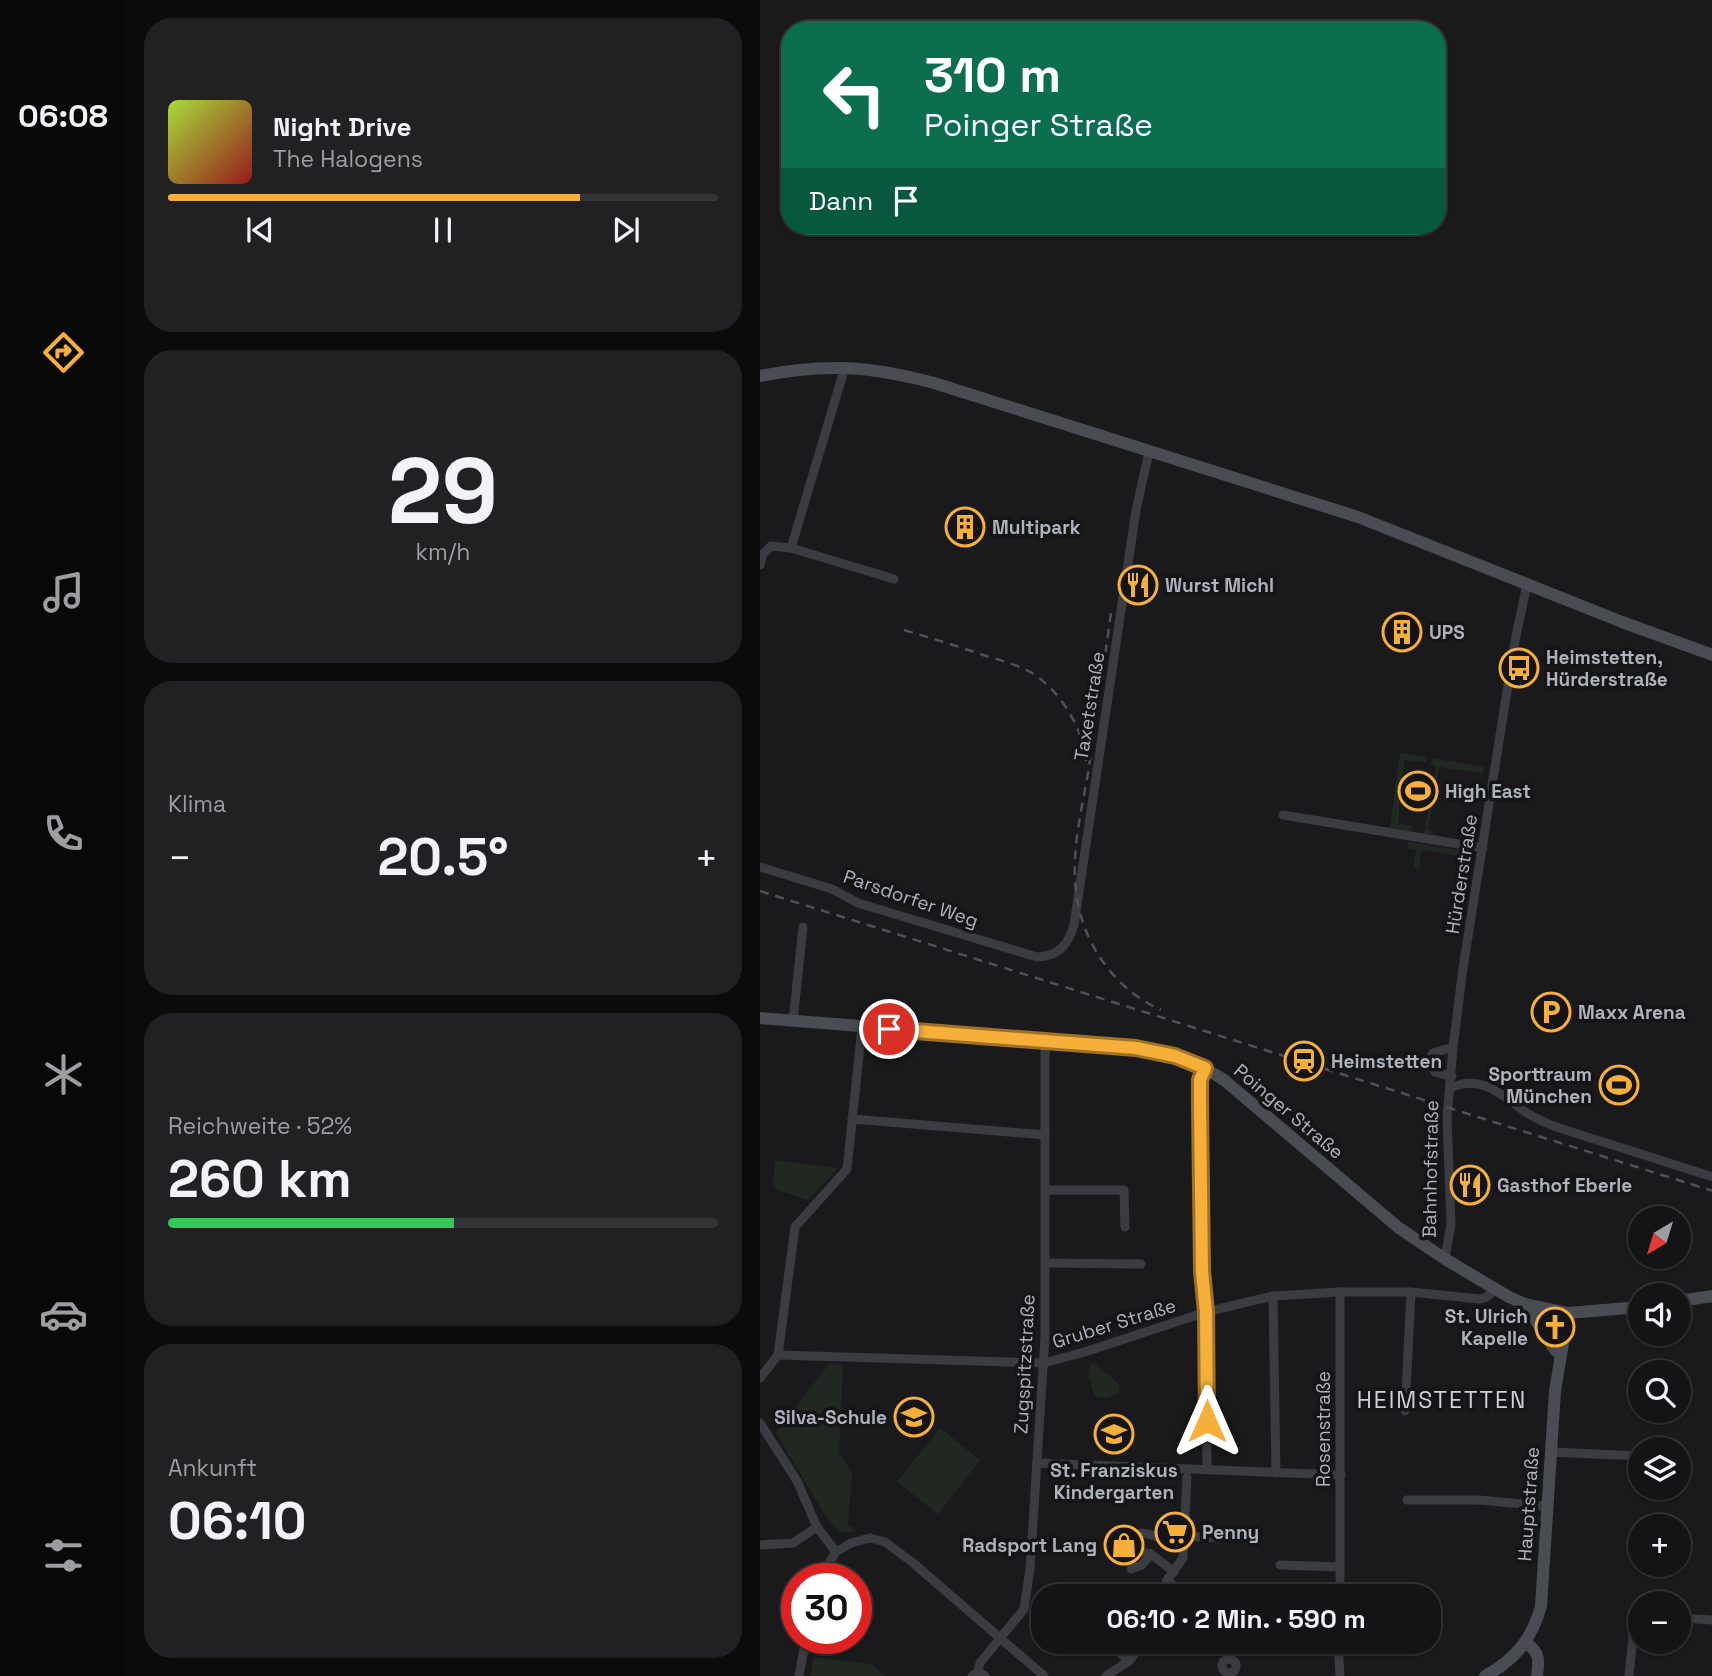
<!DOCTYPE html>
<html lang="de">
<meta charset="utf-8">
<style>
body{margin:0;font-family:"Space Grotesk",sans-serif;background:#212123;color:#f1f3f6;height:100vh;display:flex;flex-direction:column;font-size:26px;white-space:nowrap}
*{box-sizing:border-box;margin:0}
p{font-size:23px;color:#9d9ea1}
.icon{flex:none;width:38px;height:38px;fill:none;stroke:currentColor;stroke-width:2;stroke-linecap:round;stroke-linejoin:round}
.map{position:relative;flex:1;overflow:hidden}
.sheet{display:flex;flex-direction:column;gap:18px;padding:18px;background:#0b0b0c;width:634px}
.sheet>*{flex:none}
.top-card{position:absolute;left:21px;top:21px;width:665px;height:214px;border-radius:28px;box-shadow:0 2px 5px #0004,0 0 0 2px #333335;background:#0b6e4f;color:#fff;overflow:hidden}
.needle{width:46px;rotate:218deg}
.fabs{position:absolute;left:868px;top:1206px;display:grid;gap:14px}
.fabs a{display:grid;place-items:center;width:63px;height:63px;border-radius:50%;background:#141416;box-shadow:0 2px 5px #0004,0 0 0 2px #333335;font-size:35px}
.speed{position:absolute;left:21px;top:1563px;display:flex;gap:14px;font-size:35px;font-weight:700;text-align:center}
.speed>*{display:grid;place-content:center;width:91px;height:91px;border-radius:50%;background:#141416;box-shadow:0 2px 5px #0004,0 0 0 2px #333335;line-height:1}
.speed .limit{border:10px solid #d22;background:#fff;color:#111}
.pin{position:absolute;display:grid;place-items:center;width:60px;height:60px;color:#fff;margin:-30px;border:4px solid #fff;border-radius:50%;box-shadow:0 2px 7px #0007}
.me{position:absolute;width:77px;margin:-38px;rotate:0deg;stroke-linejoin:round;filter:drop-shadow(0 0 5px #0008)}
.turn{display:flex;align-items:center;gap:24px;height:147px;padding:0 28px;font-size:32px}
.turn .icon{width:91px;height:91px;stroke-width:2.5}
.turn b{display:block;font-size:49px;line-height:60px}
.then{display:flex;align-items:center;height:66px;padding:0 28px;background:#0003;gap:14px;font-size:26px}
.big{font-size:52px;font-weight:700;line-height:1.1}
.sheet .card{flex:1;display:flex;flex-direction:column;justify-content:center;gap:10px;min-width:0;padding:0 24px;border-radius:28px;background:#212123}
.sheet .dial{align-items:center;gap:0}
.dial b{font-size:91px;line-height:1}
.song{display:flex;align-items:center;gap:21px}
.cover{width:84px;height:84px;border-radius:10px;background:linear-gradient(135deg,hsl(80 70% 55%),hsl(0 70% 35%))}
.played{height:7px;border-radius:4px;background:linear-gradient(90deg,#f6af39 75%,#333335 75%)}
.keys{display:flex;justify-content:space-around;direction:ltr}
.heat{display:flex;justify-content:space-between;align-items:center;font-size:38px;direction:ltr}
.charge{height:10px;border-radius:5px;background:linear-gradient(90deg,#34c759 52%,#333335 0)}
.trip{position:absolute;left:271px;top:1584px;width:410px;height:70px;border-radius:28px;background:#141416;box-shadow:0 2px 5px #0004,0 0 0 2px #333335;font-weight:700;line-height:70px;text-align:center}
main{display:flex;flex:1;min-height:0}
.dock{display:flex;flex-direction:column;width:126px;justify-content:space-around;align-items:center;background:#080809;color:#9d9ea1}
.dock .icon{width:49px;height:49px}
.dock .current{color:#f6af39}
.dock b{font-size:32px;color:#f1f3f6}
.map>svg:first-child{display:block}
.green{fill:#202821}
.lines{fill:none;stroke-linecap:round;stroke-linejoin:round}
.street-tunnel{stroke:#37383d;stroke-width:9;stroke-dasharray:9 4.5;stroke-linecap:butt}
.street{stroke:#3b3c42;stroke-width:9}
.secondary{stroke:#494c52;stroke-width:12}
.rail{stroke:#4e5157;stroke-width:2.5;stroke-dasharray:9 7;stroke-linecap:butt}
.route-casing{stroke:#a07225;stroke-width:18}
.route{stroke:#f6af39;stroke-width:12}
.labels{text-anchor:middle;stroke-width:7;stroke-linejoin:round;paint-order:stroke}
.poi-label{font-size:19px;font-weight:bold;fill:#adb2bc;stroke:#151518;text-anchor:start}
.street-label{font-size:19px;fill:#adb2bc;stroke:#151518}
.quarter-label{font-size:23px;letter-spacing:2px;fill:#ced1d8;stroke:#151518}
</style>
<main>
<nav class="dock">
<b>06:08</b>
<svg class="icon current" aria-label="directions" viewBox="0 0 24 24"><path d="M12 3l9 9-9 9-9-9zM9 14v-3h6M13 9l2 2-2 2"/></svg>
<svg class="icon" aria-label="music" viewBox="0 0 24 24"><path d="M9 18V5l10-2v13"/><circle cx="6" cy="18" r="3"/><circle cx="16" cy="16" r="3"/></svg>
<svg class="icon" aria-label="phone" viewBox="0 0 24 24"><path d="M5 4h4l2 5-3 2q2 4 5 5l2-3 5 2v4C11 20 4 13 5 4z"/></svg>
<svg class="icon" aria-label="climate" viewBox="0 0 24 24"><path d="M12 3v18M4 7l16 10M4 17L20 7"/></svg>
<svg class="icon" aria-label="car" viewBox="0 0 24 24"><path d="M5 17H2v-5l4-1 3-4h7l3 4 3 1v5h-3M9 17h6M6 11h13"/><circle cx="7" cy="17" r="2"/><circle cx="17" cy="17" r="2"/></svg>
<svg class="icon" aria-label="filters" viewBox="0 0 24 24"><path d="M4 7h16M4 17h16"/><circle cx="9" cy="7" r="2"/><circle cx="15" cy="17" r="2"/></svg>
</nav>
<section class="sheet">
<div class="card">
<div class="song"><i class="cover"></i><div><b>Night Drive</b><p>The Halogens</p></div></div>
<div class="played"></div>
<div class="keys"><svg class="icon" aria-label="previous" viewBox="0 0 24 24"><path d="M18 5L8 12l10 7zM5 5v14"/></svg><svg class="icon" aria-label="pause" viewBox="0 0 24 24"><path d="M8 5v14M16 5v14"/></svg><svg class="icon" aria-label="next" viewBox="0 0 24 24"><path d="M6 5l10 7-10 7zM19 5v14"/></svg></div>
</div>
<div class="card dial"><b>29</b><p>km/h</p></div>
<div class="card"><p>Klima</p>
<div class="heat"><a>−</a><b class="big">20.5°</b><a>+</a></div>
</div>
<div class="card"><p>Reichweite · 52%</p><b class="big">260 km</b><div class="charge"></div></div>
<div class="card"><p>Ankunft</p><b class="big">06:10</b></div>
</section>
<div class="map">
<svg width="953" height="1676" viewBox="0 0 953 1676">
<rect width="100%" height="100%" fill="#1a1a1d"/>
<g class="green">
<path d="M 640,753 L 667,757 L 666,762 L 645,760 L 639,799 L 639,824 L 653,826 L 651,832 L 630,828 Z"/>
<path d="M 673,758 L 724,767 L 721,779 L 720,773 L 679,767 L 668,830 L 673,832 L 673,835 L 664,834 L 676,767 L 671,763 Z"/>
<path d="M 648,842 L 705,851 L 710,854 L 699,932 L 694,930 L 704,857 L 662,850 L 659,869 L 653,868 L 656,850 L 647,848 Z"/>
<path d="M 15,1160 L 78,1168 L 48,1200 L 18,1190 L 13,1185 Z"/>
<path d="M 331,1363 L 336,1364 C 344,1374 354,1376 360,1387 L 358,1394 L 346,1398 L 334,1396 L 328,1373 Z"/>
<path d="M 69,1364 L 83,1365 L 79,1453 L 92,1472 L 88,1524 L 97,1531 L 81,1533 L 68,1520 L 16,1433 Z"/>
<path d="M 180,1428 L 220,1460 L 178,1514 L 137,1482 Z"/>
<path d="M 53,1657 L 111,1664 L 125,1676 L 51,1676 Z"/>
</g>
<g class="lines">
<path class="street-tunnel" d="M 398,1530 L 399,1528"/>
<g class="street">
<path d="M 31,548 L 85,367"/>
<path d="M 0,565 L 2,555 L 11,546 L 31,548 L 134,579"/>
<path d="M 523,815 L 723,848"/>
<path d="M 0,867 L 72,889 L 98,903 L 277,957 C 299,956 308,945 314,925 L 376,510 L 389,452"/>
<path d="M 33,1021 L 43,927"/>
<path d="M 445,1068 L 440,1080 L 442,1271 L 446,1312 L 447,1469"/>
<path d="M 692,1076 L 675,1072 L 668,1062 L 673,1053 L 693,1047"/>
<path d="M 691,1088 C 722,1073 744,1097 767,1113 C 775,1118 784,1122 793,1126 L 953,1177"/>
<path d="M 92,1119 L 285,1135"/>
<path d="M 285,1190 L 364,1190 L 365,1227"/>
<path d="M 685,1259 L 691,1224 L 687,1118 L 693,1047 L 703,968 L 755,641 L 767,584"/>
<path d="M 286,1263 L 381,1264"/>
<path d="M 513,1296 L 516,1473"/>
<path d="M 18,1355 L 284,1363 L 328,1351 L 446,1312 L 513,1296 L 580,1292 L 651,1292 L 720,1299 L 727,1297 L 735,1289"/>
<path d="M 0,1378 L 18,1355 L 35,1227 L 87,1169 L 102,1027"/>
<path d="M 645,1411 L 651,1292"/>
<path d="M 0,1423 L 37,1481 L 57,1527 L 76,1552"/>
<path d="M 791,1452 L 880,1456"/>
<path d="M 277,1463 L 581,1475"/>
<path d="M 647,1500 L 719,1500 L 787,1506"/>
<path d="M 425,1536 L 459,1538"/>
<path d="M 0,1545 L 33,1543 L 57,1527"/>
<path d="M 391,1554 L 385,1553 L 375,1546 L 374,1541 L 381,1533 C 397,1534 408,1543 424,1546"/>
<path d="M 520,1565 L 580,1567"/>
<path d="M 371,1569 L 382,1565 L 391,1554 L 414,1572"/>
<path d="M 59,1578 L 76,1552 L 91,1543 L 110,1538 L 125,1542 L 152,1562 L 284,1676"/>
<path d="M 407,1580 L 425,1596"/>
<path d="M 406,1596 L 407,1580 L 423,1558 L 427,1477"/>
<path d="M 580,1596 L 580,1292"/>
<path d="M 919,1618 L 953,1620"/>
<path d="M 578,1642 L 580,1676"/>
<path d="M 359,1652 L 369,1661"/>
<circle cx="469" cy="1666" r="7"/>
<path d="M 218,1672 L 220,1663 L 264,1609 L 270,1569 L 285,1337 L 285,1041"/>
<path d="M 39,1676 L 46,1638"/>
<path d="M 212,1676 L 218,1672 L 225,1676"/>
<path d="M 346,1676 L 369,1661 L 383,1642"/>
<path d="M 869,1676 L 875,1616 L 880,1616"/>
</g>
<g class="secondary">
<path d="M 0,376 C 65,363 110,366 174,383 L 598,517 L 862,622 L 953,655"/>
<path d="M 0,1018 L 376,1048 C 408,1053 437,1062 464,1080 L 639,1228 L 685,1259 L 749,1297 L 765,1304 L 808,1313 L 880,1307"/>
<path d="M 919,1301 L 953,1296"/>
<path d="M 765,1304 L 795,1350 L 800,1354"/>
<path d="M 766,1643 C 780,1652 779,1660 777,1676"/>
<path d="M 725,1676 C 755,1660 772,1639 781,1606 L 795,1391 L 808,1313"/>
</g>
<g class="rail">
<path d="M 351,613 C 344,664 336,715 329,767 C 323,803 313,842 315,879 C 317,935 350,987 401,1010"/>
<path d="M 144,630 C 171,638 197,646 223,655 C 241,661 262,665 278,677 C 303,696 323,729 326,761"/>
<path d="M 0,891 L 953,1191"/>
</g>
</g>
<g class="lines">
<defs>
<path id="route" d="M 129,1029 L 376,1048 L 415,1056 L 445,1068 L 440,1080 L 440,1105 L 442,1271 L 446,1312 L 447,1421"/>
</defs>
<use href="#route" class="route-casing"/>
<use href="#route" class="route"/>
</g>
<defs>
<symbol id="building-ring" viewBox="-11 -11 22 22"><circle r="9.5" fill="#151518" stroke="#f6af39" stroke-width="1.5"/><path d="M-4-6H4V6H1V3H-1V6H-4ZM-2.5-4.3h1.7v1.8h-1.7ZM.8-4.3h1.7v1.8H.8ZM-2.5-1h1.7V.8h-1.7ZM.8-1h1.7V.8H.8Z" fill="#f6af39"/></symbol>
<symbol id="restaurant-ring" viewBox="-11 -11 22 22"><circle r="9.5" fill="#151518" stroke="#f6af39" stroke-width="1.5"/><path d="M-5-6h1v4h1v-4h1v4h1v-4h1v5L-1.5 .5V6h-2V.5L-5-1ZM5-6V6H3V1.5H1.5Q1.5-4 5-6Z" fill="#f6af39"/></symbol>
<symbol id="bus-ring" viewBox="-11 -11 22 22"><circle r="9.5" fill="#151518" stroke="#f6af39" stroke-width="1.5"/><path d="M-5-6H5V4H4V6H2V4H-2V6H-4V4H-5ZM-3.5-4V0h7V-4ZM-3.5 1.2v1.5H-2V1.2ZM2 1.2v1.5H3.5V1.2Z" fill="#f6af39"/></symbol>
<symbol id="stadium-ring" viewBox="-11 -11 22 22"><circle r="9.5" fill="#151518" stroke="#f6af39" stroke-width="1.5"/><path d="M0-5a6.5 5 0 1 0 0 10a6.5 5 0 1 0 0-10ZM-3.5-1.8h7v3.6h-7Z" fill="#f6af39"/></symbol>
<symbol id="parking-ring" viewBox="-11 -11 22 22"><circle r="9.5" fill="#151518" stroke="#f6af39" stroke-width="1.5"/><path d="M-3.5-5.5H1a3.5 3.5 0 0 1 0 7H-1V5.5H-3.5ZM-1-3.4V-.6H.8a1.4 1.4 0 0 0 0-2.8Z" fill="#f6af39"/></symbol>
<symbol id="station-ring" viewBox="-11 -11 22 22"><circle r="9.5" fill="#151518" stroke="#f6af39" stroke-width="1.5"/><path d="M-3-6H3Q5-6 5-4V2Q5 4 3 4L4.5 6H3L1.5 4h-3L-3 6H-4.5L-3 4Q-5 4-5 2V-4Q-5-6-3-6ZM-3.5-4v3h7v-3ZM-3.5 1v1.5H-2V1ZM2 1v1.5H3.5V1Z" fill="#f6af39"/></symbol>
<symbol id="church-ring" viewBox="-11 -11 22 22"><circle r="9.5" fill="#151518" stroke="#f6af39" stroke-width="1.5"/><path d="M-1.2-6h2.4v3.5h3.3v2.4h-3.3V6h-2.4V-.1h-3.3v-2.4h3.3Z" fill="#f6af39"/></symbol>
<symbol id="school-ring" viewBox="-11 -11 22 22"><circle r="9.5" fill="#151518" stroke="#f6af39" stroke-width="1.5"/><path d="M0-5L7-2L0 1L-7-2ZM-4 1L0 2.5L4 1V4Q0 6-4 4Z" fill="#f6af39"/></symbol>
<symbol id="supermarket-ring" viewBox="-11 -11 22 22"><circle r="9.5" fill="#151518" stroke="#f6af39" stroke-width="1.5"/><path d="M-6-5.5h2.5l.6 2H6L4.5 2H-2.5L-4.4-4H-6ZM-1.5 3.2a1.3 1.3 0 1 0 .1 0ZM3 3.2a1.3 1.3 0 1 0 .1 0Z" fill="#f6af39"/></symbol>
<symbol id="shop-ring" viewBox="-11 -11 22 22"><circle r="9.5" fill="#151518" stroke="#f6af39" stroke-width="1.5"/><path d="M-5-2.5h2.3a2.7 3.5 0 0 1 5.4 0H5L5.5 6h-11ZM-1.5-2.5h3a1.5 2.3 0 0 0-3 0Z" fill="#f6af39"/></symbol>
</defs>
<g fill-rule="evenodd">
<use href="#building-ring" x="183" y="505" width="44" height="44"/>
<use href="#restaurant-ring" x="356" y="563" width="44" height="44"/>
<use href="#building-ring" x="620" y="610" width="44" height="44"/>
<use href="#bus-ring" x="737" y="646" width="44" height="44"/>
<use href="#stadium-ring" x="636" y="769" width="44" height="44"/>
<use href="#parking-ring" x="769" y="990" width="44" height="44"/>
<use href="#station-ring" x="522" y="1039" width="44" height="44"/>
<use href="#stadium-ring" x="837" y="1063" width="44" height="44"/>
<use href="#restaurant-ring" x="688" y="1163" width="44" height="44"/>
<use href="#church-ring" x="773" y="1305" width="44" height="44"/>
<use href="#school-ring" x="132" y="1395" width="44" height="44"/>
<use href="#school-ring" x="332" y="1412" width="44" height="44"/>
<use href="#supermarket-ring" x="393" y="1510" width="44" height="44"/>
<use href="#shop-ring" x="342" y="1523" width="44" height="44"/>
</g>
<g class="labels">
<g class="poi-label">
<text x="232" y="534">Multipark</text>
<text x="405" y="592">Wurst Michl</text>
<text x="669" y="639">UPS</text>
<text x="786" y="664">Heimstetten,<tspan x="786" dy="22">Hürderstraße</tspan></text>
<text x="685" y="798">High East</text>
<text x="818" y="1019">Maxx Arena</text>
<text x="571" y="1068">Heimstetten</text>
<text x="832" y="1081" text-anchor="end">Sporttraum<tspan x="832" dy="22">München</tspan></text>
<text x="737" y="1192">Gasthof Eberle</text>
<text x="768" y="1323" text-anchor="end">St. Ulrich<tspan x="768" dy="22">Kapelle</tspan></text>
<text x="127" y="1424" text-anchor="end">Silva-Schule</text>
<text x="354" y="1477" text-anchor="middle">St. Franziskus<tspan x="354" dy="22">Kindergarten</tspan></text>
<text x="442" y="1539">Penny</text>
<text x="337" y="1552" text-anchor="end">Radsport Lang</text>
</g>
<g class="street-label">
<text transform="translate(329 706) rotate(-81)" y="7">Taxetstraße</text>
<text transform="translate(701 874) rotate(-81)" y="7">Hürderstraße</text>
<text transform="translate(151 898) rotate(19)" y="7">Parsdorfer Weg</text>
<text transform="translate(529 1111) rotate(40)" y="7">Poinger Straße</text>
<text transform="translate(670 1169) rotate(-89)" y="7">Bahnhofstraße</text>
<text transform="translate(354 1323) rotate(-17)" y="7">Gruber Straße</text>
<text transform="translate(264 1364) rotate(-87)" y="7">Zugspitzstraße</text>
<text transform="translate(563 1429) rotate(-90)" y="7">Rosenstraße</text>
<text transform="translate(768 1504) rotate(-86)" y="7">Hauptstraße</text>
</g>
<g class="quarter-label">
<text x="682" y="1408">HEIMSTETTEN</text>
</g>
</g>
</svg>
<div class="fabs">
<a><svg class="needle" viewBox="-14 -14 28 28"><path d="M0-13l5 13h-10z" fill="#e53935"/><path d="M0 13l5-13h-10z" fill="#9d9ea1"/></svg></a>
<a><svg class="icon" aria-label="sound" viewBox="0 0 24 24"><path d="M4 9h4l5-4v14l-5-4H4zM17 9q2 3 0 6"/></svg></a>
<a><svg class="icon" aria-label="search" viewBox="0 0 24 24"><circle cx="10" cy="10" r="6"/><path d="M15 15l6 6"/></svg></a>
<a><svg class="icon" aria-label="layers" viewBox="0 0 24 24"><path d="M12 4l9 5-9 5-9-5zM3 14l9 5 9-5"/></svg></a>
<a>+</a>
<a>−</a>
</div>
<div class="speed"><div class="limit">30</div></div>
<div class="pin" style="left:129px;top:1029px;background:#d93025"><svg class="icon" aria-label="arrive" viewBox="0 0 24 24"><path d="M6 21V4h12l-3 4 3 4H6"/></svg></div>
<svg class="me" style="left:447px;top:1421px" viewBox="-20 -20 40 40"><path d="M0-17L14 15 0 8-14 15z" fill="#f6af39" stroke="#fff" stroke-width="4"/></svg>
<div class="trip">06:10 · 2 Min. · 590 m</div>
<div class="top-card">
<div class="turn"><svg class="icon" aria-label="left" viewBox="0 0 24 24"><path d="M17 20v-9H6M10 6l-5 5 5 5"/></svg><div><b>310 m</b>Poinger Straße</div></div>
<div class="then">Dann<svg class="icon" aria-label="arrive" viewBox="0 0 24 24"><path d="M6 21V4h12l-3 4 3 4H6"/></svg></div>
</div>
</div>
</main>
